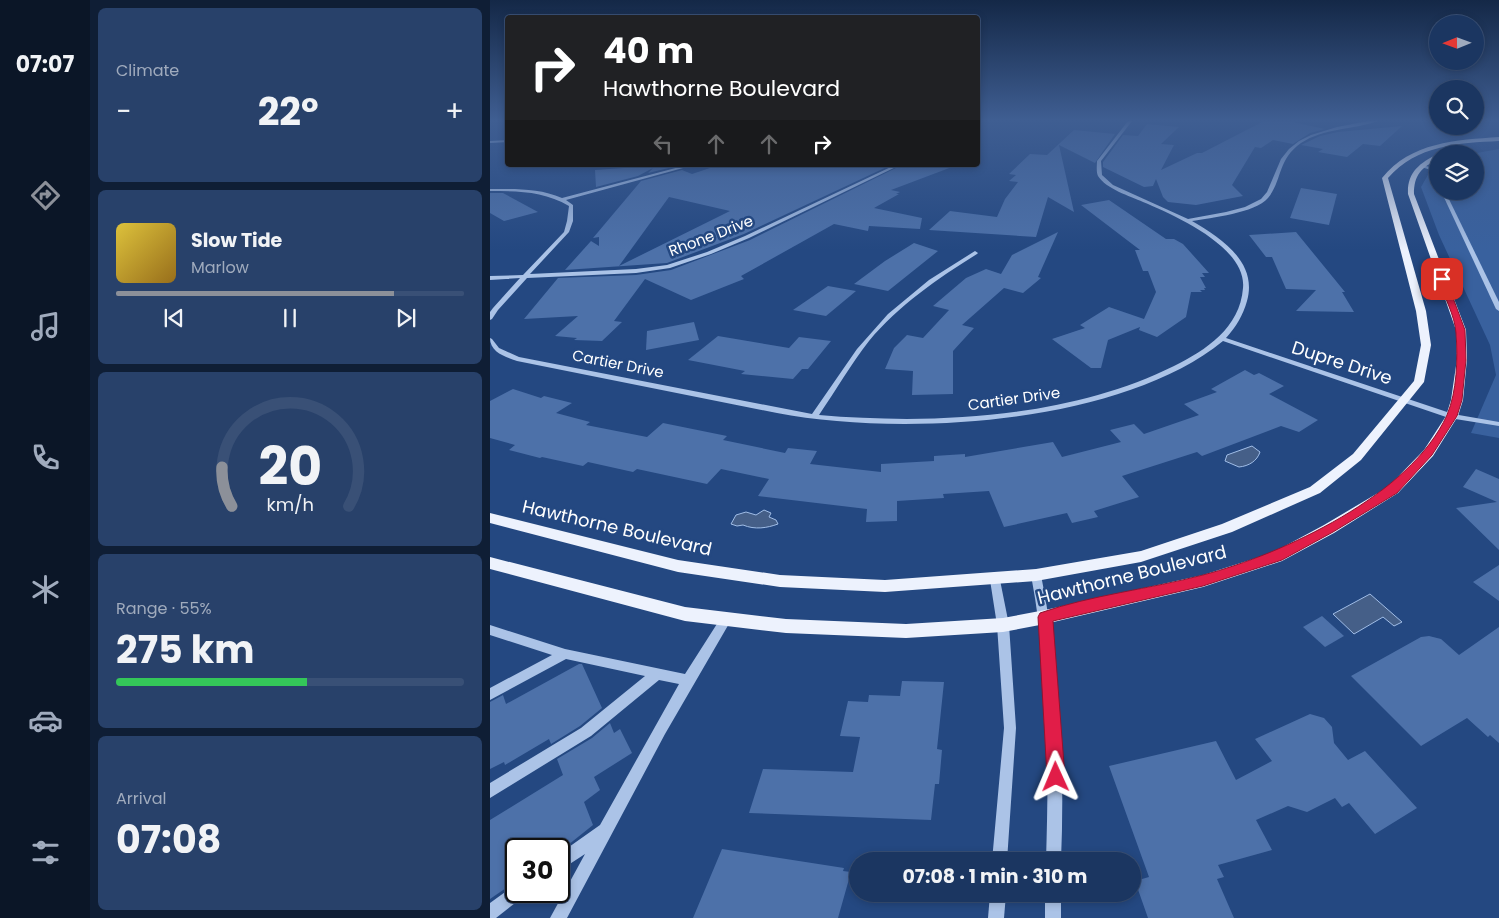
<!DOCTYPE html>
<meta charset="utf-8">
<style>
body{margin:0;font-family:Poppins,sans-serif;background:#28416a;color:#f1f3f6;height:100vh;display:flex;flex-direction:column;font-size:19px;white-space:nowrap}
*{box-sizing:border-box;margin:0}
p{font-size:16px;color:#a0abbd}
.icon{flex:none;width:28px;height:28px;fill:none;stroke:currentColor;stroke-width:2;stroke-linecap:round;stroke-linejoin:round}
.map{position:relative;flex:1;overflow:hidden}
.drawer{display:flex;flex-direction:column;gap:8px;padding:8px;background:#0f1e35;width:400px}
.drawer>*{flex:none}
.top-card{position:absolute;left:15px;top:15px;width:475px;height:152px;border-radius:5px;box-shadow:0 2px 8px #0003,0 0 0 1px #395076;background:#202124;color:#fff;overflow:hidden}
.needle{width:32px;rotate:269deg}
.buttons{position:absolute;left:939px;top:15px;display:grid;gap:10px}
.buttons a{display:grid;place-items:center;width:55px;height:55px;border-radius:50%;background:#1b3661;box-shadow:0 2px 8px #0003,0 0 0 1px #395076;font-size:25px}
.speed{position:absolute;left:15px;top:838px;display:flex;gap:10px;font-size:25px;font-weight:700;text-align:center}
.speed>*{display:grid;place-content:center;width:65px;height:65px;border-radius:50%;background:#1b3661;box-shadow:0 2px 8px #0003,0 0 0 1px #395076;line-height:1}
.speed .limit{border:2px solid #111;border-radius:8px;background:#fff;color:#111}
.pin{position:absolute;display:grid;place-items:center;width:42px;height:42px;color:#fff;margin:-21px;border-radius:10px;box-shadow:0 2px 8px #0006}
.me{position:absolute;width:55px;margin:-28px;rotate:359deg;stroke-linejoin:round;filter:drop-shadow(0 0 4px #0008)}
.turn{display:flex;align-items:center;gap:18px;height:105px;padding:0 15px;font-size:22px}
.turn .icon{width:65px;height:65px;stroke-width:2.5}
.turn b{display:block;font-size:35px;line-height:42px}
.lanes{display:flex;align-items:center;height:48px;padding:0 15px;background:#0003;justify-content:center;gap:25px;direction:ltr}
.lanes .off{opacity:.35}
.big{font-size:38px;font-weight:700;line-height:1.1}
.drawer .tile{flex:1;display:flex;flex-direction:column;justify-content:center;gap:8px;min-width:0;padding:0 18px;border-radius:8px;background:#28416a}
.drawer .dial{align-items:center;gap:0}
.dial svg{height:130px;overflow:visible;fill:none;stroke:#395076;stroke-width:7;stroke-linecap:round;text-anchor:middle}
.dial text{fill:#f1f3f6;stroke:none}
.song{display:flex;align-items:center;gap:15px}
.cover{width:60px;height:60px;border-radius:8px;background:linear-gradient(135deg,hsl(50 70% 55%),hsl(40 70% 35%))}
.played{height:5px;border-radius:2px;background:linear-gradient(90deg,#8c9099 80%,#395076 80%)}
.keys{display:flex;justify-content:space-around;direction:ltr}
.heat{display:flex;justify-content:space-between;align-items:center;font-size:28px;direction:ltr}
.charge{height:8px;border-radius:4px;background:linear-gradient(90deg,#34c759 55%,#395076 0)}
.trip{position:absolute;left:359px;top:852px;width:292px;height:50px;border-radius:25px;background:#1b3661;box-shadow:0 2px 8px #0003,0 0 0 1px #395076;font-weight:700;line-height:50px;text-align:center}
main{display:flex;flex:1;min-height:0}
.tab-bar{display:flex;flex-direction:column;width:90px;justify-content:space-around;align-items:center;background:#0b1627;color:#a0abbd}
.tab-bar .icon{width:35px;height:35px}
.tab-bar .on{color:#8c9099}
.tab-bar b{font-size:22px;color:#f1f3f6}
.map>svg:first-child{display:block}
.green{fill:#39619e}
.water{fill:#455f88;stroke:#a0bde7}
.building{fill:#4d71a9;fill-rule:evenodd}
.lines{fill:none;stroke-linecap:round;stroke-linejoin:round}
.minor{fill:#abc3e7;fill-rule:evenodd}
.major{fill:#edf2fd;fill-rule:evenodd}
.route{fill:#e11d48;stroke:#92132f}
.labels{text-anchor:middle;stroke-width:5;stroke-linejoin:round;paint-order:stroke}
.far-street-label{font-size:15px;fill:#fff;stroke:#244881}
.street-label{font-size:18px;fill:#fff;stroke:#244881}
</style>
<main>
<nav class="tab-bar">
<b>07:07</b>
<svg class="icon on" aria-label="directions" viewBox="0 0 24 24"><path d="M12 3l9 9-9 9-9-9zM9 14v-3h6M13 9l2 2-2 2"/></svg>
<svg class="icon" aria-label="music" viewBox="0 0 24 24"><path d="M9 18V5l10-2v13"/><circle cx="6" cy="18" r="3"/><circle cx="16" cy="16" r="3"/></svg>
<svg class="icon" aria-label="phone" viewBox="0 0 24 24"><path d="M5 4h4l2 5-3 2q2 4 5 5l2-3 5 2v4C11 20 4 13 5 4z"/></svg>
<svg class="icon" aria-label="climate" viewBox="0 0 24 24"><path d="M12 3v18M4 7l16 10M4 17L20 7"/></svg>
<svg class="icon" aria-label="car" viewBox="0 0 24 24"><path d="M5 17H2v-5l4-1 3-4h7l3 4 3 1v5h-3M9 17h6M6 11h13"/><circle cx="7" cy="17" r="2"/><circle cx="17" cy="17" r="2"/></svg>
<svg class="icon" aria-label="filters" viewBox="0 0 24 24"><path d="M4 7h16M4 17h16"/><circle cx="9" cy="7" r="2"/><circle cx="15" cy="17" r="2"/></svg>
</nav>
<section class="drawer">
<div class="tile"><p>Climate</p>
<div class="heat"><a>−</a><b class="big">22°</b><a>+</a></div>
</div>
<div class="tile">
<div class="song"><i class="cover"></i><div><b>Slow Tide</b><p>Marlow</p></div></div>
<div class="played"></div>
<div class="keys"><svg class="icon" aria-label="previous" viewBox="0 0 24 24"><path d="M18 5L8 12l10 7zM5 5v14"/></svg><svg class="icon" aria-label="pause" viewBox="0 0 24 24"><path d="M8 5v14M16 5v14"/></svg><svg class="icon" aria-label="next" viewBox="0 0 24 24"><path d="M6 5l10 7-10 7zM19 5v14"/></svg></div>
</div>
<div class="tile dial"><svg viewBox="0 0 100 80">
<path d="M14 69A42 42 0 1 1 86 69"/>
<path d="M14 69A42 42 0 0 1 8 45" stroke="#8c9099"/>
<text x="50" y="56" font-size="32" font-weight="700">20</text>
<text x="50" y="72" font-size="11">km/h</text>
</svg></div>
<div class="tile"><p>Range · 55%</p><b class="big">275 km</b><div class="charge"></div></div>
<div class="tile"><p>Arrival</p><b class="big">07:08</b></div>
</section>
<div class="map">
<svg width="1009" height="918" viewBox="0 0 1009 918">
<rect width="100%" height="100%" fill="#244881"/>
<path class="green" d="M 1009,149 L 1009,438 L 981,433 L 1006,375 L 1000,345 L 949,235 L 931,187 L 939,173 L 947,166 L 948,191 L 985,191 L 985,154 L 981,154 Z"/>
<g class="water">
<path d="M 762,446 L 770,452 C 767,461 759,466 749,467 L 735,461 L 737,455 Z"/>
<path d="M 274,510 L 281,513 L 279,517 L 286,520 L 288,524 C 277,528 265,530 253,525 L 247,526 L 241,524 L 246,515 L 256,512 L 266,515 Z"/>
<path d="M 880,594 L 912,622 L 904,626 L 893,617 L 864,634 L 843,614 Z"/>
</g>
<g class="building">
<path d="M 774,121 L 798,121 L 835,129 L 820,133 L 803,144 L 783,140 L 771,148 L 765,147 L 742,185 L 753,196 L 706,205 L 678,202 L 673,197 L 666,179 L 663,186 L 654,187 L 613,167 L 613,162 L 633,135 L 648,136 L 657,124 L 689,127 L 671,144 L 684,145 L 671,170 L 707,153 L 712,153 Z"/>
<path d="M 912,126 L 890,146 L 873,144 L 857,157 L 828,152 L 833,149 L 811,145 L 830,136 L 848,132 Z"/>
<path d="M 584,130 L 625,134 L 605,163 L 569,145 L 584,212 L 558,197 L 546,237 L 439,230 L 460,211 L 507,217 L 515,199 L 528,182 L 519,181 L 526,175 L 519,174 L 540,154 L 557,155 Z"/>
<path d="M 178,165 L 183,167 L 158,173 L 163,168 L 148,176 L 106,187 L 105,170 Z"/>
<path d="M 229,165 L 401,165 L 254,234 L 177,263 L 75,270 L 101,241 L 109,246 L 109,237 L 103,238 L 151,181 L 192,170 L 202,174 ZM 179,197 L 240,211 L 129,266 Z"/>
<path d="M 412,165 L 462,165 L 462,167 L 401,190 L 410,192 L 406,194 L 409,194 L 384,208 L 432,218 L 430,229 L 379,226 L 378,231 L 344,224 L 251,276 L 254,279 L 201,300 L 155,279 L 124,321 L 132,322 L 112,341 L 84,340 L 87,338 L 65,336 L 88,316 L 34,319 L 68,278 L 146,275 L 181,270 L 260,240 Z"/>
<path d="M 811,188 L 847,194 L 839,225 L 800,218 Z"/>
<path d="M 0,193 L 13,193 L 48,212 L 14,221 L 0,213 Z"/>
<path d="M 619,200 L 676,239 L 684,239 L 693,244 L 719,273 L 712,273 L 715,277 L 710,277 L 716,288 L 714,288 L 715,290 L 710,290 L 712,292 L 701,292 L 696,317 L 667,337 L 649,330 L 650,327 L 618,340 L 611,368 L 601,368 L 562,339 L 595,328 L 590,325 L 619,307 L 654,319 L 666,292 L 658,271 L 653,271 L 645,250 L 650,250 L 591,205 Z"/>
<path d="M 568,232 L 548,277 L 551,278 L 533,293 L 514,288 L 472,325 L 484,328 L 463,351 L 463,394 L 422,395 L 423,371 L 395,369 L 404,348 L 417,335 L 433,338 L 459,310 L 443,306 L 476,278 L 496,269 L 511,274 L 522,255 Z"/>
<path d="M 806,232 L 855,292 L 852,292 L 864,312 L 806,311 L 826,290 L 796,289 L 782,257 L 776,257 L 759,235 Z"/>
<path d="M 424,243 L 448,251 L 398,291 L 364,284 L 395,261 Z"/>
<path d="M 338,286 L 366,291 L 336,316 L 303,310 Z"/>
<path d="M 204,322 L 209,340 L 156,350 L 157,331 Z"/>
<path d="M 228,336 L 299,348 L 309,337 L 341,341 L 318,369 L 312,369 L 303,379 L 251,374 L 255,371 L 198,360 Z"/>
<path d="M 755,370 L 764,375 L 769,373 L 794,386 L 779,394 L 828,420 L 809,432 L 791,426 L 712,456 L 707,452 L 632,476 L 649,497 L 604,511 L 608,517 L 582,523 L 577,513 L 514,527 L 499,491 L 453,494 L 454,498 L 407,501 L 407,521 L 376,522 L 377,509 L 268,496 L 279,479 L 231,469 L 217,484 L 147,469 L 143,472 L 98,462 L 93,466 L 52,457 L 50,458 L 19,450 L 25,445 L 0,438 L 0,401 L 23,389 L 51,398 L 54,396 L 82,403 L 66,413 L 100,422 L 96,425 L 157,437 L 173,423 L 237,436 L 233,440 L 295,453 L 298,448 L 327,451 L 320,464 L 391,472 L 391,464 L 444,461 L 444,456 L 475,454 L 475,457 L 563,442 L 572,457 L 631,442 L 620,430 L 644,424 L 654,434 L 709,415 L 694,404 L 727,392 L 721,389 Z"/>
<path d="M 986,469 L 1009,479 L 1009,550 L 966,508 L 1007,502 L 973,487 Z"/>
<path d="M 1009,565 L 1009,601 L 983,582 Z"/>
<path d="M 832,616 L 854,636 L 835,647 L 813,627 Z"/>
<path d="M 1009,627 L 1009,743 L 1000,735 L 998,737 L 977,718 L 931,746 L 861,676 L 931,637 L 939,636 L 951,639 L 969,655 Z"/>
<path d="M 89,664 L 92,664 L 112,708 L 90,726 L 61,744 L 59,739 L 15,765 L 14,762 L 0,769 L 0,702 L 13,695 L 16,704 Z"/>
<path d="M 412,681 L 454,682 L 447,749 L 452,750 L 449,784 L 445,784 L 441,820 L 259,813 L 273,769 L 363,772 L 370,737 L 350,736 L 358,701 L 378,702 L 379,695 L 410,696 Z"/>
<path d="M 820,714 L 834,718 L 842,727 L 844,743 L 858,760 L 875,751 L 927,808 L 885,834 L 859,803 L 852,807 L 845,798 L 817,812 L 798,806 L 766,820 L 782,850 L 728,865 L 734,877 L 727,879 L 744,918 L 658,918 L 645,881 L 659,877 L 619,766 L 726,741 L 746,780 L 782,761 L 765,739 Z"/>
<path d="M 120,723 L 124,733 L 130,729 L 142,753 L 104,777 L 110,790 L 94,802 L 103,825 L 73,849 L 26,849 L 26,881 L 0,899 L 0,820 L 73,775 L 67,759 L 102,738 Z"/>
<path d="M 232,849 L 354,868 L 353,871 L 361,872 L 348,918 L 203,918 Z"/>
</g>
<g class="lines">
<g class="minor">
<path d="M 638,121 L 642,121 L 611,161 L 612,175 L 623,185 L 698,219 L 736,212 L 755,207 L 771,199 L 777,192 L 791,159 L 799,149 L 809,141 L 821,135 L 847,127 L 878,121 L 888,121 C 862,130 834,128 811,143 C 787,160 793,179 778,198 C 765,213 721,218 702,221 C 731,238 768,262 757,301 C 753,315 746,327 736,338 L 963,414 L 1009,422 L 1009,426 L 959,418 L 733,341 C 630,425 412,437 287,413 L 27,361 C 15,357 0,352 0,338 L 2,339 L 9,348 L 29,357 L 322,414 L 367,349 L 398,314 L 439,280 L 485,251 L 488,253 L 487,254 C 447,279 409,305 379,341 C 361,364 346,390 329,415 C 445,425 579,418 684,366 C 716,350 750,328 753,288 C 757,247 684,215 653,202 C 640,196 616,189 608,176 C 606,172 607,165 607,161 Z"/>
<path d="M 18,140 L 18,142 L 0,143 L 0,141 Z"/>
<path d="M 197,165 L 204,165 L 76,200 L 83,205 L 83,221 L 79,232 L 40,274 L 146,269 L 177,265 L 217,252 L 255,236 L 405,165 L 410,165 L 259,238 L 221,254 L 180,268 L 146,273 L 37,278 L 8,310 L 2,319 L 0,320 L 0,312 L 3,308 L 30,278 L 0,280 L 0,276 L 33,275 L 74,232 L 77,221 L 79,206 C 54,191 28,191 0,191 L 0,189 C 25,189 49,188 72,198 Z"/>
<path d="M 932,165 L 948,169 L 948,172 L 931,167 Z"/>
<path d="M 951,191 L 955,191 L 1009,302 L 1009,311 L 1006,309 Z"/>
<path d="M 546,571 L 550,572 L 551,575 C 570,669 575,765 571,861 L 556,861 C 559,764 559,671 541,575 L 542,572 Z"/>
<path d="M 505,576 L 509,577 L 510,580 L 519,625 L 526,728 L 517,861 L 502,861 L 514,728 L 507,625 L 500,580 L 501,577 Z"/>
<path d="M 236,614 L 240,616 L 242,619 L 240,622 L 175,734 L 77,918 L 60,918 L 95,854 L 69,871 L 69,854 L 110,825 L 189,684 L 169,680 L 101,736 L 0,798 L 0,783 L 91,728 L 155,676 L 76,659 L 0,700 L 0,688 L 62,655 L 0,635 L 0,625 L 75,649 L 195,674 L 232,616 Z"/>
<path d="M 26,884 L 26,891 L 37,891 L 34,896 L 6,918 L 0,918 L 0,903 Z"/>
<path d="M 500,894 L 516,894 L 514,918 L 498,918 Z"/>
<rect x="555" y="894" width="16" height="24"/>
</g>
<g class="major">
<path d="M 1009,137 L 1009,141 C 968,143 927,145 898,178 L 936,311 L 941,345 L 934,382 L 871,460 L 830,493 L 742,532 L 651,562 L 546,581 L 395,592 L 290,587 L 188,572 L 0,523 L 0,513 L 188,560 L 290,575 L 395,580 L 546,569 L 651,551 L 732,524 L 820,487 L 863,454 L 924,381 L 931,345 L 926,311 L 892,178 C 921,142 966,140 1009,137 Z"/>
<path d="M 948,154 L 948,159 C 931,168 924,175 924,194 L 976,330 L 977,359 L 973,400 L 968,416 L 943,456 L 908,493 L 844,533 L 792,561 L 713,587 L 555,624 L 513,632 L 416,638 L 296,633 L 195,621 L 0,569 L 0,557 L 195,607 L 296,619 L 416,624 L 513,618 L 555,610 L 713,575 L 782,553 L 834,525 L 898,487 L 934,450 L 956,416 L 961,400 L 967,359 L 966,330 L 918,194 C 917,173 929,163 948,154 Z"/>
</g>
</g>
<linearGradient id="sky" x2="0" y2="1"><stop stop-color="#142847"/><stop offset="0.48" stop-color="#3f5e92"/><stop offset="1" stop-color="#3f5e92" stop-opacity="0"/></linearGradient>
<rect width="1009" height="250" fill="url(#sky)"/>
<path class="route" d="M 952,277 L 956,279 L 975,330 L 976,360 L 972,400 L 967,416 L 942,455 L 907,493 L 843,532 L 792,560 L 713,586 L 563,621 L 575,777 L 572,783 L 566,786 L 559,783 L 557,777 L 548,617 L 550,613 C 601,595 660,589 713,575 C 793,554 921,495 957,415 C 967,391 968,359 966,333 C 965,316 954,296 948,279 Z"/>
<g class="labels">
<g class="far-street-label">
<text transform="translate(221 236) rotate(-21)" y="5">Rhone Drive</text>
<text transform="translate(128 364) rotate(11)" y="5">Cartier Drive</text>
<text transform="translate(524 399) rotate(-8)" y="5">Cartier Drive</text>
</g>
<g class="street-label">
<text transform="translate(852 363) rotate(18)" y="6">Dupre Drive</text>
<text transform="translate(127 528) rotate(13)" y="6">Hawthorne Boulevard</text>
<text transform="translate(642 575) rotate(-14)" y="6">Hawthorne Boulevard</text>
</g>
</g>
</svg>
<div class="buttons">
<a><svg class="needle" viewBox="-14 -14 28 28"><path d="M0-13l5 13h-10z" fill="#e53935"/><path d="M0 13l5-13h-10z" fill="#a0abbd"/></svg></a>
<a><svg class="icon" aria-label="search" viewBox="0 0 24 24"><circle cx="10" cy="10" r="6"/><path d="M15 15l6 6"/></svg></a>
<a><svg class="icon" aria-label="layers" viewBox="0 0 24 24"><path d="M12 4l9 5-9 5-9-5zM3 14l9 5 9-5"/></svg></a>
</div>
<div class="speed"><div class="limit">30</div></div>
<div class="pin" style="left:952px;top:279px;background:#d93025"><svg class="icon" aria-label="arrive" viewBox="0 0 24 24"><path d="M6 21V4h12l-3 4 3 4H6"/></svg></div>
<svg class="me" style="left:566px;top:777px" viewBox="-20 -20 40 40"><path d="M0-17L14 15 0 8-14 15z" fill="#e11d48" stroke="#fff" stroke-width="4"/></svg>
<div class="trip">07:08 · 1 min · 310 m</div>
<div class="top-card">
<div class="turn"><svg class="icon" aria-label="right" viewBox="0 0 24 24"><path d="M7 20v-9h11M14 6l5 5-5 5"/></svg><div><b>40 m</b>Hawthorne Boulevard</div></div>
<div class="lanes"><svg class="icon off" aria-label="left" viewBox="0 0 24 24"><path d="M17 20v-9H6M10 6l-5 5 5 5"/></svg><svg class="icon off" aria-label="ahead" viewBox="0 0 24 24"><path d="M12 20V5M6 11l6-6 6 6"/></svg><svg class="icon off" aria-label="ahead" viewBox="0 0 24 24"><path d="M12 20V5M6 11l6-6 6 6"/></svg><svg class="icon" aria-label="right" viewBox="0 0 24 24"><path d="M7 20v-9h11M14 6l5 5-5 5"/></svg></div>
</div>
</div>
</main>
